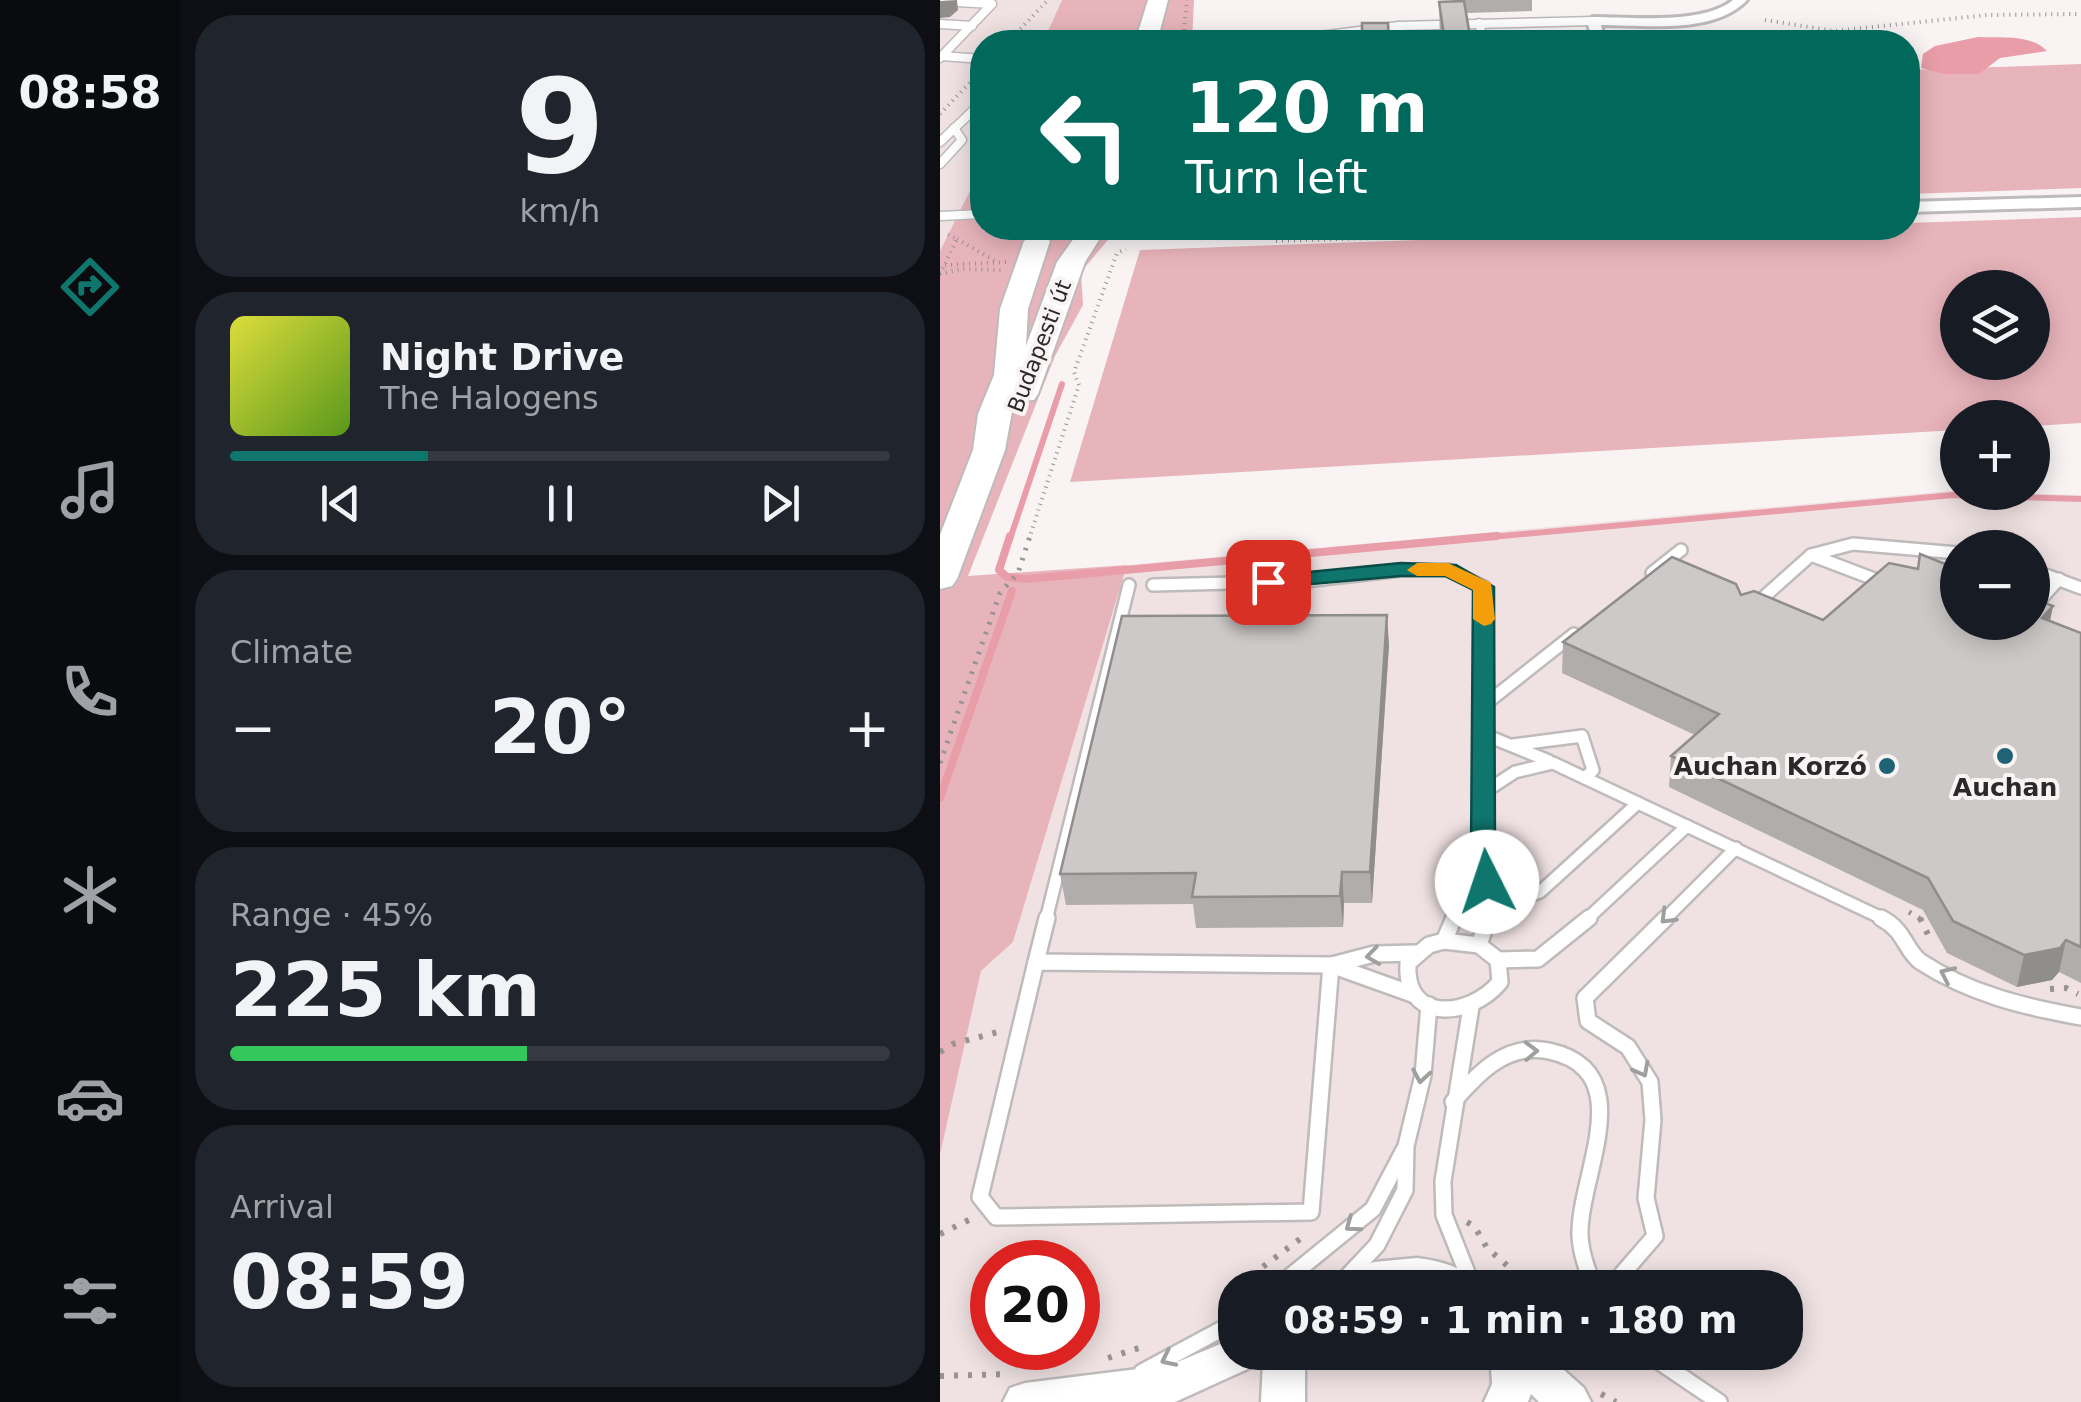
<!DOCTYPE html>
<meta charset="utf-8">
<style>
body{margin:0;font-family:"DejaVu Sans",sans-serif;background:#20242c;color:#f1f3f6;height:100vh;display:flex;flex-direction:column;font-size:38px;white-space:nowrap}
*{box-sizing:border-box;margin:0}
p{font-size:32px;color:#9ea1a6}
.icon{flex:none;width:55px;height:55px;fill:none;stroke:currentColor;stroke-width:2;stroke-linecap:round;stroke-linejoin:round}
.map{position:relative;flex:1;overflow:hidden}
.panel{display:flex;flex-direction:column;gap:15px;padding:15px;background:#0d0f14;width:760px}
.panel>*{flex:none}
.banner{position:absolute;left:30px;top:30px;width:950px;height:210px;border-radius:40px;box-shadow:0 5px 25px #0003;background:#00695c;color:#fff;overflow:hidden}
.controls{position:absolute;left:1000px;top:270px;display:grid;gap:20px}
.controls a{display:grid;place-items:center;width:110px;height:110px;border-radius:50%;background:#171b24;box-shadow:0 5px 25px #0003;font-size:50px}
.speed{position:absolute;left:30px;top:1240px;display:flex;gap:20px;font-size:50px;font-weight:700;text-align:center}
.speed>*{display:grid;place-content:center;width:130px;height:130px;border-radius:50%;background:#171b24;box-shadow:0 5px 25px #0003;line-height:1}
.speed .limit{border:15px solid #d22;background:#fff;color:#111}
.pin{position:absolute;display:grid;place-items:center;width:85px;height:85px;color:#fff;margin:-42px;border-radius:20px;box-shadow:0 5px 15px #0006}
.me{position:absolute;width:110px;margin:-55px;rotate:356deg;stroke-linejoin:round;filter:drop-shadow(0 0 8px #0008)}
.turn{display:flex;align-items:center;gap:35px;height:210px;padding:0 50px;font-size:45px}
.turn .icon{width:130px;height:130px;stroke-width:2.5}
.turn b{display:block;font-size:70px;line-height:85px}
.big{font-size:75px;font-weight:800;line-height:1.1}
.panel .tile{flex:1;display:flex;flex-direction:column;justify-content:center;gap:15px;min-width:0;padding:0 35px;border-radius:40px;background:#20242c}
.panel .dial{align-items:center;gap:0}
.dial b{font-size:130px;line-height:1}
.song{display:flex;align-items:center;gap:30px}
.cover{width:120px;height:120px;border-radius:15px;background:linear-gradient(135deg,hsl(60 70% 55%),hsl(90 70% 35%))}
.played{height:10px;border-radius:5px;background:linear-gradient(90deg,#0f766e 30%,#363941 30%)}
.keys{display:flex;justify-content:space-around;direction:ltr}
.heat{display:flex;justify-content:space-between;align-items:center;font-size:55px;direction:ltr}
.charge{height:15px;border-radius:8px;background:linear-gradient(90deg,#34c759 45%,#363941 0)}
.trip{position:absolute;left:278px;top:1270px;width:585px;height:100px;border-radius:40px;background:#171b24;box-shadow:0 5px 25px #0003;font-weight:800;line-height:100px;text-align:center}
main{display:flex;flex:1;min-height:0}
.tabs{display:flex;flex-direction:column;width:180px;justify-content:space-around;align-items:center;background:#090b0e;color:#9ea1a6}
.tabs .icon{width:70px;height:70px}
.tabs .current{color:#0f766e}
.tabs b{font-size:45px;color:#f1f3f6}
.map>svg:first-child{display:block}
.built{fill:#f0e2e3;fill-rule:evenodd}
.green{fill:#e8b4bb;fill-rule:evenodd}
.water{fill:#e99da8}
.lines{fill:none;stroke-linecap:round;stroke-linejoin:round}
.stream-far1{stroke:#e99da8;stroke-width:6}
.stream{stroke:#e99da8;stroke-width:8}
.service-far2-casing{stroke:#bfbabb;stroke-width:11}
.service-far1-casing{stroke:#bfbabb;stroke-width:16}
.service-casing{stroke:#bfbabb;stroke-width:20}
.minor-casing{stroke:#bfbabb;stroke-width:6}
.tertiary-casing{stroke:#bfbabb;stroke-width:5}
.primary-casing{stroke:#bfbabb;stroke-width:4}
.path-far2{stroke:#979394;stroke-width:4;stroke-dasharray:1 5;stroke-linecap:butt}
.path-far1{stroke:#979394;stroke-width:5;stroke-dasharray:2.5 8;stroke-linecap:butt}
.path{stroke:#979394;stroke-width:6;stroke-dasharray:4 10;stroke-linecap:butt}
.service-far2{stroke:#fff;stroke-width:8}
.service-far1{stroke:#fff;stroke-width:11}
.service{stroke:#fff;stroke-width:15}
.minor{fill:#fff;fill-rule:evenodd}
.tertiary{fill:#fff;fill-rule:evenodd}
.primary{fill:#fff;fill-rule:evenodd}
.wall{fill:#b1adad}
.shaded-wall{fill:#908d8d}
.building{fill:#cec9c9;stroke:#908d8d;stroke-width:2.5}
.oneway{stroke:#a09f9f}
.route{fill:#0f766e;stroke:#0a4d48;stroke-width:2.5}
.slow{fill:#f59e0b}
.poi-dot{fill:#206375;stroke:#f9f3f4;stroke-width:4}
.labels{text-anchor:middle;stroke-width:8;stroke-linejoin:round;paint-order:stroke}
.far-street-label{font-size:22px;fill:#2b292a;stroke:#f9f3f4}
.poi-label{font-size:25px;font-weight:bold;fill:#2b292a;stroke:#f9f3f4;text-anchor:end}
</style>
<main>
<nav class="tabs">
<b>08:58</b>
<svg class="icon current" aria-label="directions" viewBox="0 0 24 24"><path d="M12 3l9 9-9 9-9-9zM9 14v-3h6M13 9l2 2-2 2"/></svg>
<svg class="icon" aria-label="music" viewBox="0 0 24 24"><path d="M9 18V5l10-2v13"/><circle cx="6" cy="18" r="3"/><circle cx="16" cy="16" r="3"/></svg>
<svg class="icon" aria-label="phone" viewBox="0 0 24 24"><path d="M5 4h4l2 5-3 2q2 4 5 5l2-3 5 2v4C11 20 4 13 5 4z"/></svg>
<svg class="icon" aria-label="climate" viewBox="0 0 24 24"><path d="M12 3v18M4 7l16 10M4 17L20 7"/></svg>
<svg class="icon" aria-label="car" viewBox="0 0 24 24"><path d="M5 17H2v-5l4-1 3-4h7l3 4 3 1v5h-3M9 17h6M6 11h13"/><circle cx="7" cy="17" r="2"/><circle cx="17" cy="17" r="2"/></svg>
<svg class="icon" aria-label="filters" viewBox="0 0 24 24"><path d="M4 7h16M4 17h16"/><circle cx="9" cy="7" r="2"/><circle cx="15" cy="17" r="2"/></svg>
</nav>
<section class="panel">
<div class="tile dial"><b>9</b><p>km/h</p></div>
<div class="tile">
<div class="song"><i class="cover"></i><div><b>Night Drive</b><p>The Halogens</p></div></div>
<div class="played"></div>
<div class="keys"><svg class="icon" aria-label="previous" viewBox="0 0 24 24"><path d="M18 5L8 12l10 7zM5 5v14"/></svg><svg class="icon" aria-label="pause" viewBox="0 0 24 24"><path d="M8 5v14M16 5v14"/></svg><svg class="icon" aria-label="next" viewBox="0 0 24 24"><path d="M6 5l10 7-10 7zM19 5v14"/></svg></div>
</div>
<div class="tile"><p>Climate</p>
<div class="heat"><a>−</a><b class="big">20°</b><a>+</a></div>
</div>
<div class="tile"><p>Range · 45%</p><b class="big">225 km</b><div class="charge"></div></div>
<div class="tile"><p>Arrival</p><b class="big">08:59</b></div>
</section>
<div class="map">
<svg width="1141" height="1402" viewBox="0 0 1141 1402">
<rect width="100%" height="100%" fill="#f9f3f4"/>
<g class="built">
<path d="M 0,0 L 122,0 L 103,42 L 42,42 L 42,166 L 0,251 Z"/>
<path d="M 1009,491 L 1141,495 L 1141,1402 L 0,1402 L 0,1155 L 41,971 L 73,942 L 187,565 ZM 1018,548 L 1092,548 L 1092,622 L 1018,622 ZM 52,1262 L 138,1262 L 138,1348 L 52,1348 ZM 295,1288 L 845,1288 L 845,1352 L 295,1352 Z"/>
</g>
<g class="green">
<path d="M 122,0 L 254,0 L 252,42 L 103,42 Z"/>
<path d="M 1141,64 L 1141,188 L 968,194 L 968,70 Z"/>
<path d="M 42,166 L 42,228 L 178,228 L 141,272 L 143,305 L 115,356 L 28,576 L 187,565 L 73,942 L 41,971 L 0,1155 L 0,251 Z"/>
<path d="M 1141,217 L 1141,423 L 1093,426 L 1092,418 L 1018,418 L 1017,430 L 130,482 L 200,250 L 813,228 L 968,228 L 968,223 ZM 1018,288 L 1092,288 L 1092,362 L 1018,362 Z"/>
</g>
<path class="water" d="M 1038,37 C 1060,38 1091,34 1107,51 L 1060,58 L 1039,74 L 1004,74 L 981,68 L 983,54 L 995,46 Z"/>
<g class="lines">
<g class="stream-far1">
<path d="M 70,539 L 122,384"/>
<path d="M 529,539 L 1013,495 L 1141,499"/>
</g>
<g class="stream">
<path d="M 70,536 L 59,570 L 67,577 L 87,579 L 557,536"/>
<path d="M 0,798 L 72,591"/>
</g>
<defs>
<g id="service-far2">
<path d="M 0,1 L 52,4 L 0,58"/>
<path d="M 539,23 L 544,42"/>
<path d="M 0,24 L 32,26"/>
<path d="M 459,26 L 464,42"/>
<path d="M 332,42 L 459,26 L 653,21"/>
<path d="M 2,56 L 42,59"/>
<path d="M 0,142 L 42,102"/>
<path d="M 0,164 L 22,140 L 14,128"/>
<path d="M 0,216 L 42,214"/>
<path d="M 72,228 L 76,228"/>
</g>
<g id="service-far1">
<path d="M 871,555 L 942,582"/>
<path d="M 1092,570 L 1141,588"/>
<path d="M 712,573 L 741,550"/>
<path d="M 213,585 L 366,581 L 461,570 L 508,570 L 544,587 L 543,793"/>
<path d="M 816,604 L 871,555 L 913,544 L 1018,553"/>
<path d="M 1092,609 L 1119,579"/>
<path d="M 543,706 L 634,634"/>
<path d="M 543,734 L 609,761"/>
<path d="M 573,745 L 642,736 L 653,770 L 645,778"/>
<path d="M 550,910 L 600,892 L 698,803"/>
<path d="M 106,920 L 189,585"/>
<path d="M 513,920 L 541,857"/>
<path d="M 547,920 L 550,910 L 543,853 L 543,793 L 575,772 L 613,763 L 946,920"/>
<path d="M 646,920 L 747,826"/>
<path d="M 724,920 L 796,848"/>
</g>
<g id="service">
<path d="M 941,918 C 966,931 965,951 981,962 C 1030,994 1085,1007 1141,1017"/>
<path d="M 504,941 L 539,945 L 558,960 L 560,982 C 530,1018 464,1024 468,963 L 489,945 Z"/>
<path d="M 504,941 L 514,918"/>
<path d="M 539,945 L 548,918"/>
<path d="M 558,960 L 598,959 L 649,918"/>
<path d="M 96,962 L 391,965 L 371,1212 L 56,1217 L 40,1197 Z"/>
<path d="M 96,962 L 107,918"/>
<path d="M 391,965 L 472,994"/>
<path d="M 392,965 L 434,954 L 476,953"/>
<path d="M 531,1007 L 503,1181 L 504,1215 L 533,1288"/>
<path d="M 513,1102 C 538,1073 567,1042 609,1051 C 702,1071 638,1176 640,1236 C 641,1254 648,1272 654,1288"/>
<path d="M 405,1279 L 437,1245 L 465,1190 L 466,1146 L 483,1075 L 489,1005"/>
<path d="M 336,1288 L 433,1209 L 464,1150"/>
<path d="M 670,1288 L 715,1236 L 706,1198 L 713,1120 L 710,1082 L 688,1047 L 648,1021 L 645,998 L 726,918"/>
<path d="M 705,1352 L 779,1402"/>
<path d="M 202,1372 L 295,1322"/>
</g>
<g id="minor">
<path d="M 793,0 L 807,0 C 774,35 705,25 661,25 L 665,42 L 653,42 L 647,21 L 653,17 C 691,17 763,25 793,0 Z"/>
<path d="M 1141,197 L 1141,207 L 968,212 L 968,202 Z"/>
<path d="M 164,228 L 334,228 L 326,233 L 170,235 L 164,233 Z"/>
</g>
<g id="tertiary">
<path d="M 477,1258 C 499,1261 527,1266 537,1288 L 387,1288 L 392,1276 L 434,1262 Z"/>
<path d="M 295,1338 L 295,1352 L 365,1352 L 365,1402 L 321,1402 L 323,1362 L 235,1402 L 63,1402 L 70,1388 L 85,1383 L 230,1365 Z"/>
<path d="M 550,1352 L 604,1352 L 644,1388 L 651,1402 L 599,1402 L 591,1394 L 588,1402 L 544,1402 L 552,1384 Z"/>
</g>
<g id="primary">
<path d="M 208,0 L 228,0 L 217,42 L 195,42 Z"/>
<path d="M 146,232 L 159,240 L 145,262 L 98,394 L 94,400 L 74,401 L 65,450 L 17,579 L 12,586 L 0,589 L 0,535 L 33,450 L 38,414 L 54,375 L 60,309 L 84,241 L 97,233 L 110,241 L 88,309 L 86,346 L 117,262 L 137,234 Z"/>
</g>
</defs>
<use href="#service-far2" class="service-far2-casing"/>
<use href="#service-far1" class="service-far1-casing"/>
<use href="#service" class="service-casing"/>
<use href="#minor" class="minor-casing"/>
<use href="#tertiary" class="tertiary-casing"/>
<use href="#primary" class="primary-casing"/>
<g class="path-far2">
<path d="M 825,20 L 894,31 L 1047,15 L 1141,14"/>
<path d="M 68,42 L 108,0"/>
<path d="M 243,42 L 247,0"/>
<path d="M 0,114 L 39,73"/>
<path d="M 340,235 L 575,228"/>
<path d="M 17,239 L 57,262"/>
<path d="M 336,241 L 753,228"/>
<path d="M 5,265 L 67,262"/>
<path d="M 0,274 L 21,269 L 62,270"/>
<path d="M 0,274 L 17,239 L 5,233"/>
<path d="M 89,539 L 139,385 L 134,372 L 177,253 L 186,249"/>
</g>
<g class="path-far1">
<path d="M 0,763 L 60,593 L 78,573 L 90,536"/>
<path d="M 969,912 L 982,920"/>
</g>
<g class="path">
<path d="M 980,918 L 991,941"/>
<path d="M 1110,989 L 1126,988 L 1138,994"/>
<path d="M 0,1052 L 13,1044 L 58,1032"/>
<path d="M 527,1222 L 535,1227 L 547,1248 L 593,1288"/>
<path d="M 0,1234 L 33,1218"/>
<path d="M 305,1288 L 320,1269 L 360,1239"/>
<path d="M 168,1358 L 205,1346"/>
<path d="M 0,1376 L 69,1374"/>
<path d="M 661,1394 L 676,1402"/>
</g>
<use href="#service-far2" class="service-far2"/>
<use href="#service-far1" class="service-far1"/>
<use href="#service" class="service"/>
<use href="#minor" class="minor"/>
<use href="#tertiary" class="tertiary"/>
<use href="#primary" class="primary"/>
</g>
<g class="wall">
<path d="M 518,0 L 592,0 L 592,11 L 526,13 L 531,42 L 500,42 L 499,2 Z"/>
<path d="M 801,595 L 883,620 L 1110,621 L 1141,633 L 1141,983 L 1119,972 L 1112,980 L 1077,987 L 1007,953 L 983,910 L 729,787 L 731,756 L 755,735 L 622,673 L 623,642 Z"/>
<path d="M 449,645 L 432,903 L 404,903 L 403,927 L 256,928 L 253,904 L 126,905 L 120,874 Z"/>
</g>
<g class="shaded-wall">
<path d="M 17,0 L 18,10 L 10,17 L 0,18 L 0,1 Z"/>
<path d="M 1113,606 L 1107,636 L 1102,618 Z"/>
<path d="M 447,615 L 449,645 L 432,903 L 430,872 Z"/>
<path d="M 402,872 L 404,903 L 403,927 L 400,896 Z"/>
<path d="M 1126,940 L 1119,972 L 1112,980 L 1077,987 L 1084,955 Z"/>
</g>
<g class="building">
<path d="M 524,1 L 531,42 L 505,42 L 499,2 Z"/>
<path d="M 422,23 L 448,23 L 449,42 L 422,42 Z"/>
<path d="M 980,554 L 1018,569 L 1018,622 L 1092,622 L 1092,598 L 1113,606 L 1102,618 L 1141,633 L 1141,947 L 1126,940 L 1120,948 L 1084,955 L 1013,921 L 988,878 L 731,756 L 779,714 L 623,642 L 732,557 L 796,584 L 801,595 L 814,591 L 883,620 L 949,563 L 978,569 Z"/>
<path d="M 447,615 L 430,872 L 402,872 L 400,896 L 252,897 L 256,873 L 120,874 L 182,616 Z"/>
</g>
<defs><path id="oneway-chevron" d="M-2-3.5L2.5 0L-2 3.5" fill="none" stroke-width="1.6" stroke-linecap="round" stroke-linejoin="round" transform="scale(2.5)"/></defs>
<g class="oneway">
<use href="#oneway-chevron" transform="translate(727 917) rotate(135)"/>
<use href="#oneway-chevron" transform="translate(433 956) rotate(172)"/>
<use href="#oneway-chevron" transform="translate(1007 974) rotate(-155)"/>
<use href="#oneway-chevron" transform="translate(591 1051) rotate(-2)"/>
<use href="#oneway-chevron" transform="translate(702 1070) rotate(62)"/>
<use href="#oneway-chevron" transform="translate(481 1076) rotate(100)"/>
<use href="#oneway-chevron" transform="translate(412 1225) rotate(144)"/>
<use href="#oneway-chevron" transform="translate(228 1359) rotate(154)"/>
</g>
<path class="route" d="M 461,563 L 516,565 L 554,587 L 555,853 L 559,882 L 547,890 L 534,882 L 531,853 L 533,590 L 505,576 L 461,576 L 328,588 L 318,582 L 328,576 Z"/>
<path class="slow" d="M 508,563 L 551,583 L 555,619 L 551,624 L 544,626 L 533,619 L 533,590 L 505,576 L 477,576 L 467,570 L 477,563 Z"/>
<g class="poi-dot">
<circle cx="1065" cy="756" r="10"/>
<circle cx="947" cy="766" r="10"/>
</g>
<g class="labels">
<g class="far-street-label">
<text transform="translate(99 346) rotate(-69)" y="8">Budapesti út</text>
</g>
<g class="poi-label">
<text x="927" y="775">Auchan Korzó</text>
<text x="1065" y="796" text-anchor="middle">Auchan</text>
</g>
</g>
</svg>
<div class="controls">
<a><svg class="icon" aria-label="layers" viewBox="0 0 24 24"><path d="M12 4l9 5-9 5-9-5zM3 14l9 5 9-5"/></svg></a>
<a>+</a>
<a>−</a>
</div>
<div class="speed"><div class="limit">20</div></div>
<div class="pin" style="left:328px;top:582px;background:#d93025"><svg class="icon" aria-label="arrive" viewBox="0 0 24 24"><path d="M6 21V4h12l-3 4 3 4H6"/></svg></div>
<svg class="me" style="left:547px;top:882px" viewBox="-20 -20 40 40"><circle r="19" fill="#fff"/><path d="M0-13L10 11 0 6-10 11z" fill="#0f766e"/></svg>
<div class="trip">08:59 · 1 min · 180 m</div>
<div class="banner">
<div class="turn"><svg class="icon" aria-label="left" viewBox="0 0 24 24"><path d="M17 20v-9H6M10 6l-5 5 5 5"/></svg><div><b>120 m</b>Turn left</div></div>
</div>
</div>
</main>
